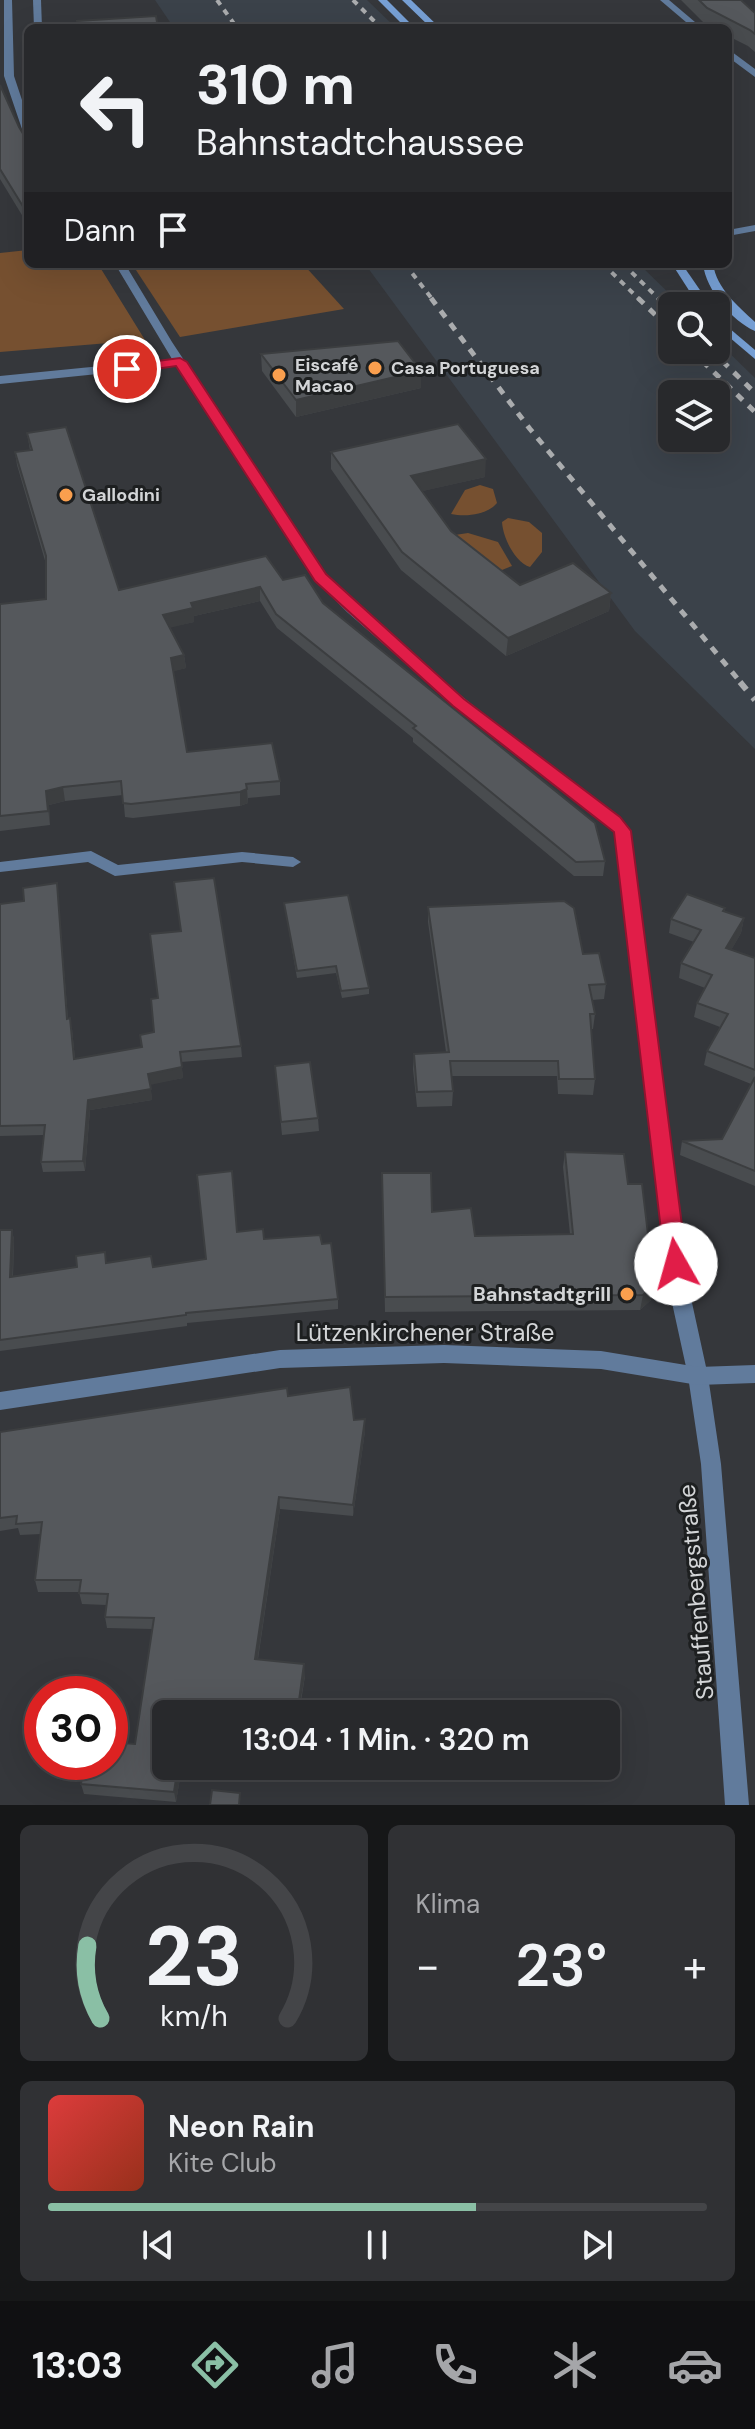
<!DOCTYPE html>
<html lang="de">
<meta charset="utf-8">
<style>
body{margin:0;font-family:"DM Sans",sans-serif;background:#303134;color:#f1f3f6;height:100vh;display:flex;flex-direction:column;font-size:30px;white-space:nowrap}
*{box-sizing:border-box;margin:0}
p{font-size:26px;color:#a5a6a9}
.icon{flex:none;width:44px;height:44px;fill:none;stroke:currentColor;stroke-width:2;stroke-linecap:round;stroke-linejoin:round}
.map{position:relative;height:1805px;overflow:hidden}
.side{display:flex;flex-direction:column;gap:20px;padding:20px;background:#161718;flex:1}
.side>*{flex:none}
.banner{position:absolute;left:24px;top:24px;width:708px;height:244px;border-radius:12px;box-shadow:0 8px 32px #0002,0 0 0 2px #444548;background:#28292c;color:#f1f3f6;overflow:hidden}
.controls{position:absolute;left:658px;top:292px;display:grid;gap:16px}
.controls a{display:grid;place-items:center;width:72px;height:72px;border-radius:12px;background:#28292c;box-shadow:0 8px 32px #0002,0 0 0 2px #444548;font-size:40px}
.speed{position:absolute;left:24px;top:1676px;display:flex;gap:16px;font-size:40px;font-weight:700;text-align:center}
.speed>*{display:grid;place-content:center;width:104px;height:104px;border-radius:50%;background:#28292c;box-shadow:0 8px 32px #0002,0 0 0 2px #444548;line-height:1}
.speed .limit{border:12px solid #d22;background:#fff;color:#111}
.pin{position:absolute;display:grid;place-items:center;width:68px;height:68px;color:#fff;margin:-34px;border:4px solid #fff;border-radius:50%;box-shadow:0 2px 8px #0007}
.me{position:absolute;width:88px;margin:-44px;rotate:353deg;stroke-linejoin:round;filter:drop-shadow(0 0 6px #0008)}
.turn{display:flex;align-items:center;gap:28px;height:168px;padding:0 40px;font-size:36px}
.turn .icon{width:104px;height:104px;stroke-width:2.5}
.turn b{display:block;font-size:56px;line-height:68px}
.then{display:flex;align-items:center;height:76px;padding:0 40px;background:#0003;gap:16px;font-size:30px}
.big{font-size:60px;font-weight:600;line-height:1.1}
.side .card{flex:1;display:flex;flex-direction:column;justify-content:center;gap:12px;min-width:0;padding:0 28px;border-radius:12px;background:#303134}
.side .dial{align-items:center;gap:0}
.dial svg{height:208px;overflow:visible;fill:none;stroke:#444548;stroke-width:7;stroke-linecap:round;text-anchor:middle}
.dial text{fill:#f1f3f6;stroke:none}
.song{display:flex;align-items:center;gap:24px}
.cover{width:96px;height:96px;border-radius:12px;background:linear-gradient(135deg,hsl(0 70% 55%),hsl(10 70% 35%))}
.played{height:8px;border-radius:4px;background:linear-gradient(90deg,#8abfa5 65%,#444548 65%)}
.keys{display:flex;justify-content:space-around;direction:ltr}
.heat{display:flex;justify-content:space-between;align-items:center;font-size:44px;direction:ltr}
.side .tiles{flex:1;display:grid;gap:20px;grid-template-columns:1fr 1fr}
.card:last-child{grid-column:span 2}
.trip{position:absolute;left:152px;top:1700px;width:468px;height:80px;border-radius:12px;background:#28292c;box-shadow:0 8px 32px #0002,0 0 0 2px #444548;font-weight:600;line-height:80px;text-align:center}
.tabs{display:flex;height:128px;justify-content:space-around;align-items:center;background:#101012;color:#a5a6a9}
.tabs .icon{width:56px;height:56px}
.tabs .selected{color:#8abfa5}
.tabs b{font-size:36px;color:#f1f3f6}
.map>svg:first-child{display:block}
.built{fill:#3b424a;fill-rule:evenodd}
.green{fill:#765030}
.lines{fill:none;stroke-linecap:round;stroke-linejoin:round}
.minor{fill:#617b9c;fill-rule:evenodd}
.tertiary{fill:#617b9c;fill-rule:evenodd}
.secondary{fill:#77a0d5;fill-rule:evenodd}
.rail-far2{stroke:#aaacae;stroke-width:4;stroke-dasharray:6 6;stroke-linecap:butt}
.rail-far1{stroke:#aaacae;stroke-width:5;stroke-dasharray:8 8;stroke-linecap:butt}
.rail{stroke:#aaacae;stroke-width:6;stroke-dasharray:10 10;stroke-linecap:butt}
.wall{fill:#494c4f}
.shaded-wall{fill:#3c3e40}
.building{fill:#55585c;stroke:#3c3e40;stroke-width:2}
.route{fill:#e11d48;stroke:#92132f;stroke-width:2}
.poi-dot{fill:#fa9f4e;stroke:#1d1f20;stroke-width:3}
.labels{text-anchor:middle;stroke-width:6;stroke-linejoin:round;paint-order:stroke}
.far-poi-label{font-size:18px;font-weight:bold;fill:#d3d5d7;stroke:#1d1f20;text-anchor:start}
.poi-label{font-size:20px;font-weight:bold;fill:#d3d5d7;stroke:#1d1f20;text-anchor:end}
.near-street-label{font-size:24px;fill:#d3d5d7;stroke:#1d1f20}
</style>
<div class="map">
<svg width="755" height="1805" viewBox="0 0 755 1805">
<rect width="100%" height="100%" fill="#35373b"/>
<g class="built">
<path d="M 155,0 L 367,0 L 396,28 L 174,28 Z"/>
<path d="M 365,264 L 639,264 L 682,306 L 672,306 L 672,350 L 716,350 L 716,340 L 755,378 L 755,749 L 635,631 ZM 672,394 L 716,394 L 716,438 L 672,438 Z"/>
</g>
<g class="green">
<path d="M 28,250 L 28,264 L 98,264 L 145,340 L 0,352 L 0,253 Z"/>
<path d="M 132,264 L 303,264 L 344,309 L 180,337 Z"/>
<path d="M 480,485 L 493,489 L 497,503 C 487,515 466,517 451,514 L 465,490 Z"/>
<path d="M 508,518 L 529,522 L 542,533 L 542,552 L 530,567 C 515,562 503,538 502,522 Z"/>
<path d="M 468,533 L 498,542 L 512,566 L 502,570 L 495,569 L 455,535 Z"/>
</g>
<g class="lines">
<g class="minor">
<path d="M 4,0 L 12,0 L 14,76 L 28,118 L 28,135 L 23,132 L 4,76 Z"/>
<path d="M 33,0 L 41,0 L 42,28 L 34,28 Z"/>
<path d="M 660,0 L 669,0 L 702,28 L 693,28 Z"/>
<path d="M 728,49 L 755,69 L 755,77 L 728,57 Z"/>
<path d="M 115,264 L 125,264 L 172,342 L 325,574 C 416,665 517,741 619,817 L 630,831 L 689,1289 L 708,1376 L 721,1464 L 749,1805 L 725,1805 L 701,1464 L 688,1376 L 669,1289 L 614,832 L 609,825 L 468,718 L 347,612 L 315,580 L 176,366 L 0,384 L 0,376 L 172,359 Z"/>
<path d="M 91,851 L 118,865 L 242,852 L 293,857 L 301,862 L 293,867 L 242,862 L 115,876 L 88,862 L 0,872 L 0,862 Z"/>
</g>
<g class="tertiary">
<path d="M 755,225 L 755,231 L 728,236 L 728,230 Z"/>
<path d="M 444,1345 L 601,1351 L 698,1367 L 755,1365 L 755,1383 L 698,1385 L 601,1369 L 444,1363 L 280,1368 L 0,1410 L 0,1392 L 280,1350 Z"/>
</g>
<g class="secondary">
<path d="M 378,0 L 387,0 L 415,28 L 406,28 Z"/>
<path d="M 402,0 L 411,0 L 440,28 L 431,28 Z"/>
<path d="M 672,264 L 682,264 L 711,306 L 699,306 Z"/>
<path d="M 703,264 L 713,264 C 717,289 737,305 755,322 L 755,331 C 732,321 706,290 703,264 Z"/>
<path d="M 716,317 L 755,350 L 755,359 L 716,326 Z"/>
</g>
<g class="rail-far2">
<path d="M 217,0 L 237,28"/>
<path d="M 353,0 L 381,28"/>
<path d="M 405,264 L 433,300"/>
<path d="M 603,264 L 640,300"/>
<path d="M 623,264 L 660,300"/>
</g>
<g class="rail-far1">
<path d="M 431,298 L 530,429 L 742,684"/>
<path d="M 638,298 L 672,331"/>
<path d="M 658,298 L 672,312"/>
<path d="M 691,350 L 755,412"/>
<path d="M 711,350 L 755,393"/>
</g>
<path class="rail" d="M 740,682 L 755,700"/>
</g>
<g class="wall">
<path d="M 681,0 L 741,0 L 755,13 L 755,52 L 748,46 L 728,36 L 728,28 L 712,28 L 705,24 Z"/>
<path d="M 0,85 L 19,127 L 28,142 L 28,225 L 0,179 Z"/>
<path d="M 261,354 L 421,371 L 421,388 L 296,417 L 262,371 Z"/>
<path d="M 27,433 L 119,590 L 283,580 L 323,603 L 605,861 L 603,876 L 574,876 L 413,742 L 413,738 L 277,628 L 260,601 L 194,616 L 194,622 L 170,627 L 184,655 L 186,668 L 173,671 L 187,752 L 280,781 L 280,795 L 248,798 L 248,803 L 240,806 L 133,818 L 125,817 L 123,795 L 65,801 L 49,805 L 50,825 L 0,831 L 0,604 L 46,599 L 46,564 L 17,465 L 15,452 L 30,450 Z"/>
<path d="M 331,452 L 485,477 L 422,491 L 451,531 L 520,585 L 611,593 L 609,611 L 506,656 L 401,570 L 331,469 Z"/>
<path d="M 57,883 L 68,1019 L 72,1029 L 75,1059 L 141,1047 L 140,1035 L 241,1046 L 242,1057 L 181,1062 L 183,1078 L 150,1084 L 152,1100 L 90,1110 L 85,1171 L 43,1172 L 41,1162 L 44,1135 L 0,1136 L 0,904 L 24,901 Z"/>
<path d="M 284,903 L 369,988 L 369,994 L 342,998 L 336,973 L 297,978 Z"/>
<path d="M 428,907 L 583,954 L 606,984 L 604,999 L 592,1000 L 595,1014 L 593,1029 L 591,1029 L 595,1079 L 593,1095 L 558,1094 L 557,1076 L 451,1076 L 453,1091 L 452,1106 L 417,1107 L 413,1069 L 414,1054 L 446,1052 L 428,922 Z"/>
<path d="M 725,908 L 725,911 L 744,918 L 741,933 L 731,950 L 755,958 L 755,1186 L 680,1155 L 682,1141 L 722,1139 L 751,1084 L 704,1065 L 707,1051 L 720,1027 L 694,1017 L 697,1003 L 705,988 L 679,978 L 681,963 L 694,942 L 669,933 L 671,919 Z"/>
<path d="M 275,1066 L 318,1118 L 319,1131 L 282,1135 Z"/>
<path d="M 565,1152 L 628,1184 L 651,1300 L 640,1310 L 385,1312 L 382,1173 L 432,1212 L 475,1236 L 570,1234 L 563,1167 Z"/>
<path d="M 0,1230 L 12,1230 L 14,1240 L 13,1276 L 107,1262 L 153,1267 L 206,1259 L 237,1232 L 264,1239 L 322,1244 L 338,1299 L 338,1309 L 187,1323 L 187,1326 L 0,1351 Z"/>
<path d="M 288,1396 L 354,1420 L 365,1431 L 353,1516 L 280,1509 L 258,1659 L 305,1676 L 299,1714 L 260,1714 L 246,1712 L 166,1714 L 182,1766 L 176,1802 L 84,1794 L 81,1784 L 135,1744 L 152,1629 L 107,1628 L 105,1617 L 106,1605 L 82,1604 L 79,1592 L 38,1592 L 35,1580 L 41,1534 L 20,1535 L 18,1528 L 0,1531 L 0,1432 Z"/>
</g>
<g class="shaded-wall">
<path d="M 421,371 L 421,388 L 296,417 L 296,400 Z"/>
<path d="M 486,459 L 485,477 L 410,494 L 411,476 Z"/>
<path d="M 260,587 L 260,601 L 194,616 L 194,622 L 165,629 L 163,615 L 191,603 Z"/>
<path d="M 611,593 L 609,611 L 506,656 L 508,638 Z"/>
<path d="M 184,655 L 186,668 L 172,672 L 171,658 Z"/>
<path d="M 63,787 L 65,801 L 49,805 L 50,825 L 46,791 Z"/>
<path d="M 247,789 L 248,803 L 240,806 L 240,792 Z"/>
<path d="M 744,918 L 741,933 L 724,963 L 726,948 Z"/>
<path d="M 182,1067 L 183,1078 L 150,1085 L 148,1074 Z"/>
<path d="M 151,1089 L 152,1100 L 90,1110 L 85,1171 L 83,1161 L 88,1100 Z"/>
<path d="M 12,1230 L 14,1240 L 12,1287 L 10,1277 Z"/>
<path d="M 654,1285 L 651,1300 L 640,1310 L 643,1295 Z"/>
<path d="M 365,1419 L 365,1431 L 353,1516 L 353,1505 Z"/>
<path d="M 279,1497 L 280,1509 L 256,1670 L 255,1659 Z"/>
<path d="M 304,1664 L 305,1676 L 298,1714 L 298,1708 Z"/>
<path d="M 178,1766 L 182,1766 L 176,1802 L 174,1792 Z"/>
</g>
<g class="building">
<path d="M 699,0 L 741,0 L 755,13 L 755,34 L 750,30 L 707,8 Z"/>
<path d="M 156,16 L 158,28 L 78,28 L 77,21 Z"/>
<path d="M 0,85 L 19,127 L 28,142 L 28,212 L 27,213 L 0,169 Z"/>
<path d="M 398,341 L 421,371 L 296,400 L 261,354 Z"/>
<path d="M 458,424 L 486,459 L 411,476 L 451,531 L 520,585 L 573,563 L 611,593 L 508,638 L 402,552 L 331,452 Z"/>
<path d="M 66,427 L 119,590 L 266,556 L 283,580 L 305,575 L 323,603 L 595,823 L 605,861 L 576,862 L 413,728 L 416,726 L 276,614 L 260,587 L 191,603 L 193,608 L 163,615 L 184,655 L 171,658 L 187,752 L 272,743 L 280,781 L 246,784 L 247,789 L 240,792 L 131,804 L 123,803 L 121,781 L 63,787 L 46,791 L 48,811 L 0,816 L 0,604 L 46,599 L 46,556 L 15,452 L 32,450 L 27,433 Z"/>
<path d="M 214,878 L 241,1046 L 180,1052 L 182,1067 L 148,1074 L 151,1089 L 88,1100 L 83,1161 L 41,1162 L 45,1125 L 0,1126 L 0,904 L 24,901 L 23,888 L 57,883 L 67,1019 L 70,1018 L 74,1059 L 142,1047 L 140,1035 L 154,1032 L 151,999 L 158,998 L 150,934 L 181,931 L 174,882 Z"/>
<path d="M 687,894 L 725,908 L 723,911 L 744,918 L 726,948 L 755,958 L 755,1070 L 707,1051 L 728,1014 L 697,1003 L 712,975 L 681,963 L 701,930 L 671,919 Z"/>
<path d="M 348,895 L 369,988 L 341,991 L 336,966 L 297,971 L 284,903 Z"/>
<path d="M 564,901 L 574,908 L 583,954 L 599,953 L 606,984 L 589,985 L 595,1014 L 590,1014 L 595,1079 L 559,1079 L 558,1061 L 450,1061 L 453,1091 L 417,1092 L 414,1054 L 449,1052 L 428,907 Z"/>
<path d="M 310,1062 L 318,1118 L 281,1122 L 275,1066 Z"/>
<path d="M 755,1077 L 755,1171 L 682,1141 L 722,1139 Z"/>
<path d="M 565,1152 L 624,1154 L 628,1184 L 642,1184 L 654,1285 L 643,1295 L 385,1297 L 382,1173 L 431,1173 L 432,1212 L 471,1208 L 475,1236 L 573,1234 Z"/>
<path d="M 232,1171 L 237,1232 L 263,1229 L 264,1239 L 320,1235 L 322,1244 L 331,1243 L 338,1299 L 186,1313 L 186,1315 L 0,1340 L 0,1230 L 12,1230 L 10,1277 L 77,1267 L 76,1256 L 105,1252 L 106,1263 L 151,1256 L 153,1267 L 206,1259 L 197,1175 Z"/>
<path d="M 350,1387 L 354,1420 L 365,1419 L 353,1505 L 279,1497 L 255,1659 L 304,1664 L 298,1708 L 245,1701 L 243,1714 L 166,1714 L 166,1766 L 178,1766 L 174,1792 L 81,1784 L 84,1762 L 110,1762 L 110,1742 L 135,1744 L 154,1618 L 105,1617 L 108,1594 L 79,1593 L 81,1580 L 35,1580 L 42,1522 L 16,1524 L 17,1516 L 0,1518 L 0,1432 L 287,1388 L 288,1396 Z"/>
<path d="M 212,1790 L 240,1793 L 239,1805 L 210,1805 Z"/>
</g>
<path class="route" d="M 180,358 L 187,362 L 326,574 L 464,699 L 620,817 L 631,831 L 687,1264 L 684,1270 L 676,1273 L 669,1270 L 665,1264 L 614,832 L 453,706 L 315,581 L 176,366 L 127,373 L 120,369 L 127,365 Z"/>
<g class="poi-dot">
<circle cx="375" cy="368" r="8"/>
<circle cx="279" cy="375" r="8"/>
<circle cx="66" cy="495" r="8"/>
<circle cx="627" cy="1294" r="8"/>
</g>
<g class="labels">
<g class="far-poi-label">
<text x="295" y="371">Eiscafé<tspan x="295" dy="21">Macao</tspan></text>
<text x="391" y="374">Casa Portuguesa</text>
<text x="82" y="501">Gallodini</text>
</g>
<g class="poi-label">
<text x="611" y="1301">Bahnstadtgrill</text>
</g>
<g class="near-street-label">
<text x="425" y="1341">Lützenkirchener Straße</text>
<text transform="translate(696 1592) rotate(-95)" y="8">Stauffenbergstraße</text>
</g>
</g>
</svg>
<div class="controls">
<a><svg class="icon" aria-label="search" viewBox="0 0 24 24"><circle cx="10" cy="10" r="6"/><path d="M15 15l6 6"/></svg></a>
<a><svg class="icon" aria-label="layers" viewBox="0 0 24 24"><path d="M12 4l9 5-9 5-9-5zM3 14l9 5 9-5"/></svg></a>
</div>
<div class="speed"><div class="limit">30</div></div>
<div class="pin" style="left:127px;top:369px;background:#d93025"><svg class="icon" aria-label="arrive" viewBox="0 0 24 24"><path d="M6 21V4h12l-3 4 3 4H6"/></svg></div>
<svg class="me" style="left:676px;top:1264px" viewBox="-20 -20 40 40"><circle r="19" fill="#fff"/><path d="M0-13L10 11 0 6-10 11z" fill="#e11d48"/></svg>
<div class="trip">13:04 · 1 Min. · 320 m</div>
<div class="banner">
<div class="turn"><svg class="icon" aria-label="left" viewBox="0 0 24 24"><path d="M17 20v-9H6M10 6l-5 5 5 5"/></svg><div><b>310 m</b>Bahnstadtchaussee</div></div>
<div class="then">Dann<svg class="icon" aria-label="arrive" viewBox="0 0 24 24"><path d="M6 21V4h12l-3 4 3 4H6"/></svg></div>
</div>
</div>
<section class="side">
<div class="tiles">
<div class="card dial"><svg viewBox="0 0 100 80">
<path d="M14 69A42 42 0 1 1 86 69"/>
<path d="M14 69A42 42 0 0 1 9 41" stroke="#8abfa5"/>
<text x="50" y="56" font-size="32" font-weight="700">23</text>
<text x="50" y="72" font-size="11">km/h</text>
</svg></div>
<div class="card"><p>Klima</p>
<div class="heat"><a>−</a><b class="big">23°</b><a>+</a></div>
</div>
<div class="card">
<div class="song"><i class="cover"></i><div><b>Neon Rain</b><p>Kite Club</p></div></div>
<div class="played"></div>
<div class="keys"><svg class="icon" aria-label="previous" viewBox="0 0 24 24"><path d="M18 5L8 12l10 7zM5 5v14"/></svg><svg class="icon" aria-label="pause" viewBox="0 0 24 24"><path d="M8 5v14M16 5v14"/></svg><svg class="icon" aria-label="next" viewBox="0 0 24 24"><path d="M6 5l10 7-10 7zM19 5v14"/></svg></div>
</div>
</div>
</section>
<nav class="tabs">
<b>13:03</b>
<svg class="icon selected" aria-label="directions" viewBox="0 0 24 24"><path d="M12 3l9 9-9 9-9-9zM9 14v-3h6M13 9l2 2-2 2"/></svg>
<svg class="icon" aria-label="music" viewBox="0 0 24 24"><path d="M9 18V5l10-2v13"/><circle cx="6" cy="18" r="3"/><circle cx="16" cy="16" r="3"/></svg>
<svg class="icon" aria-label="phone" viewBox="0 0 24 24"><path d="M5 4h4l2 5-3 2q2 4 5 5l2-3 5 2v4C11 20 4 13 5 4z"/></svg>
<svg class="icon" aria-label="climate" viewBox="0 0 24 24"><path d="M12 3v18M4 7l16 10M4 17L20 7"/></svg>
<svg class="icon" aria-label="car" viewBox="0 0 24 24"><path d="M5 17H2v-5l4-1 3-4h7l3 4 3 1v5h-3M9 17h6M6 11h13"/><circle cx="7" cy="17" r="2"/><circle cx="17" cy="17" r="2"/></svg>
</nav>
